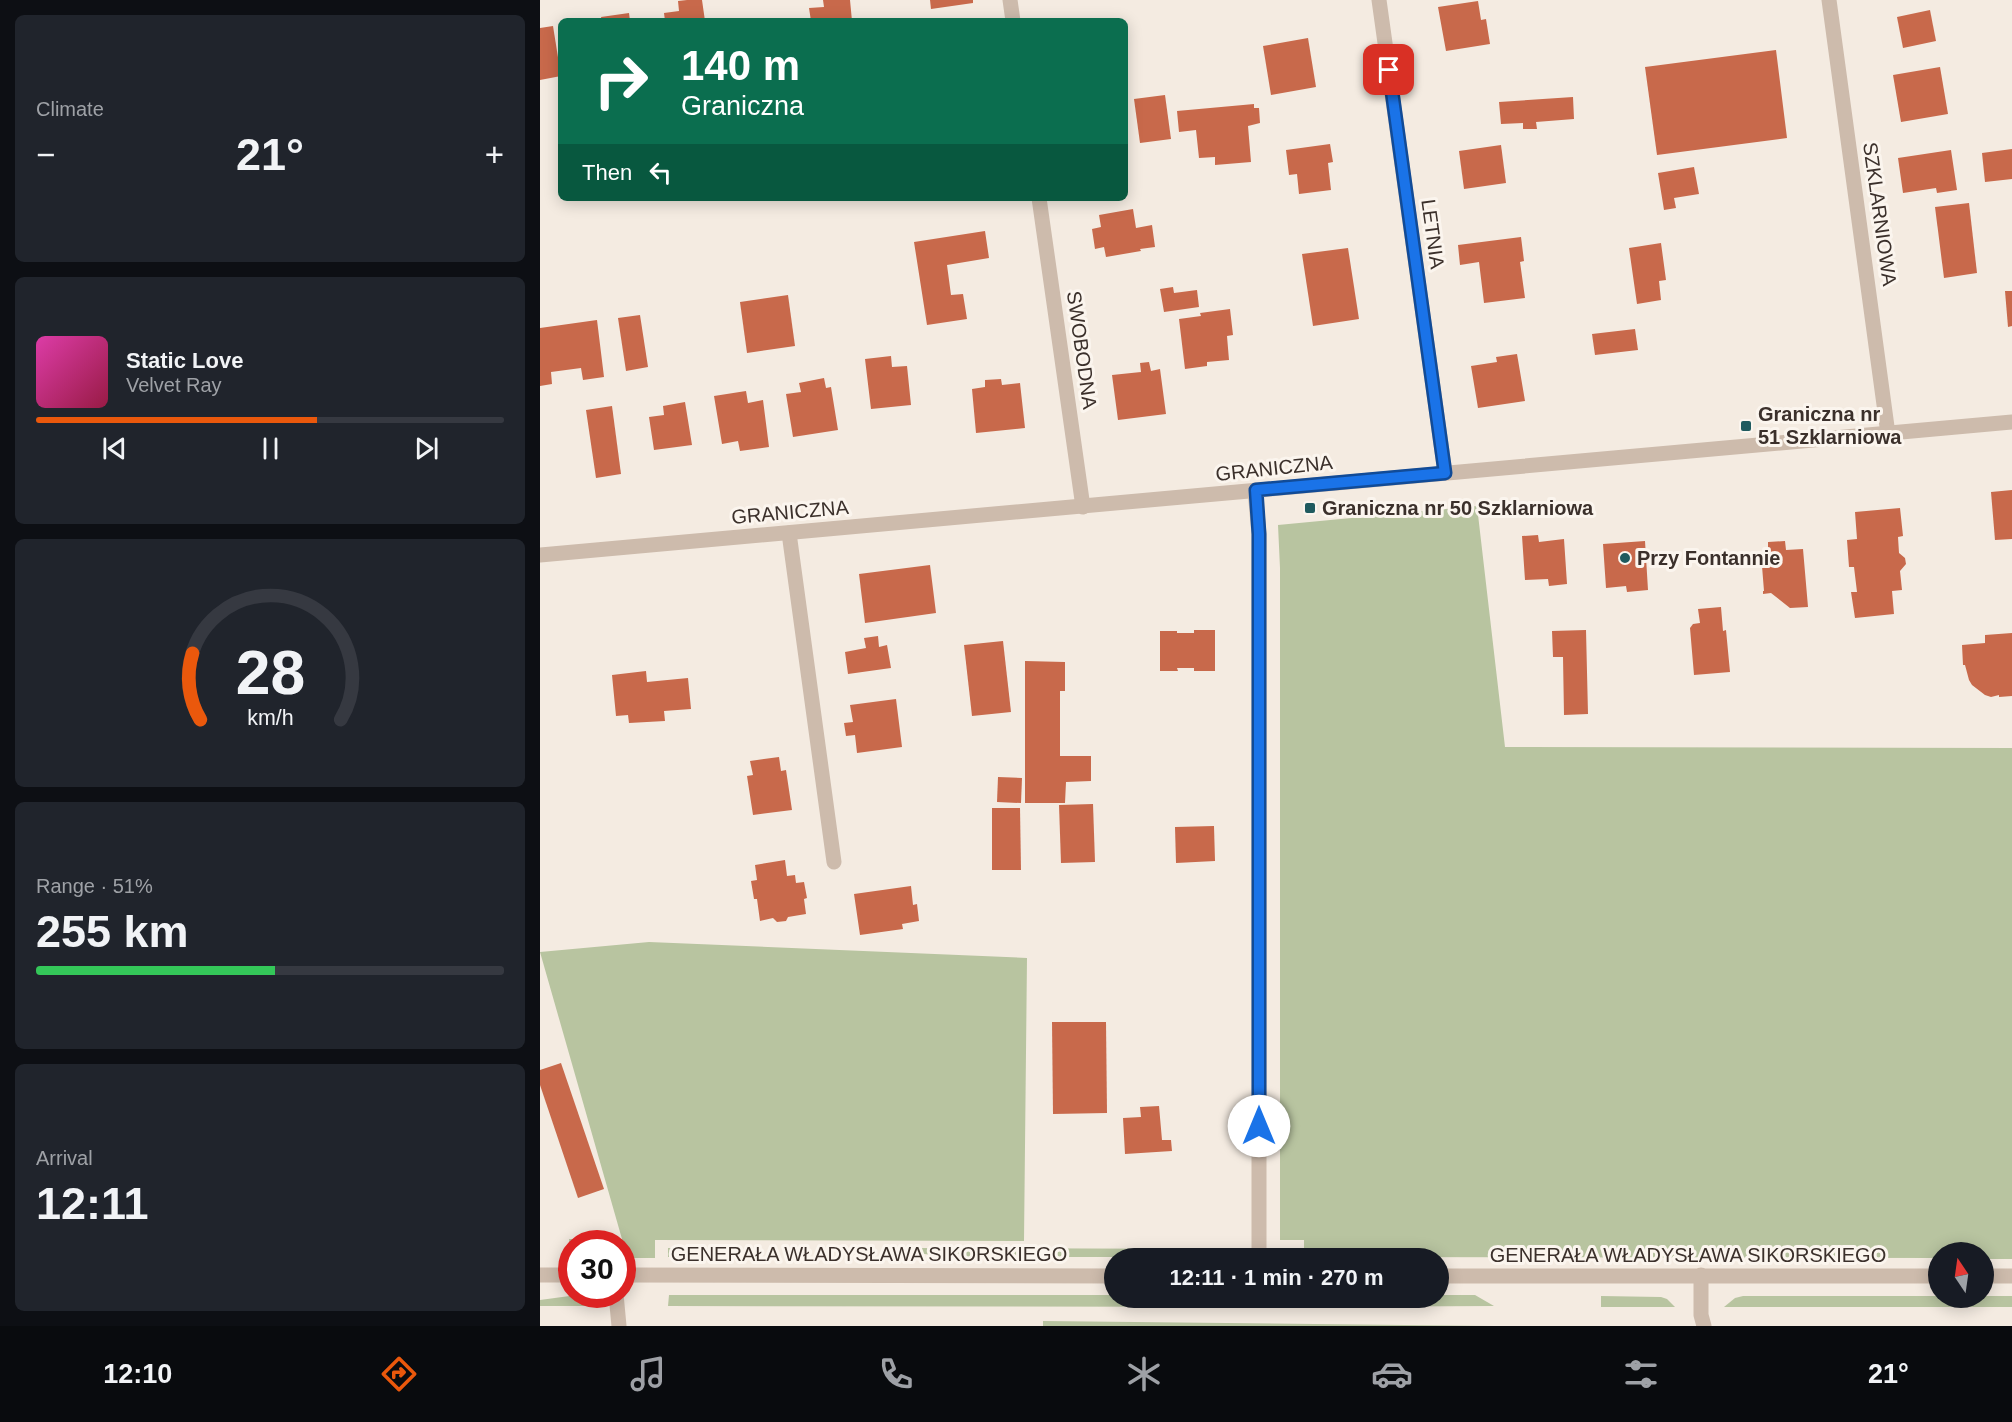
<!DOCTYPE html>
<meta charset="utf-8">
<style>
body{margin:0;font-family:Helvetica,sans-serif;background:#20242c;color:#f1f3f6;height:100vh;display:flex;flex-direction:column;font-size:22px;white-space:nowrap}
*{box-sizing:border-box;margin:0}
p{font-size:20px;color:#9ea1a6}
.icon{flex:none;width:33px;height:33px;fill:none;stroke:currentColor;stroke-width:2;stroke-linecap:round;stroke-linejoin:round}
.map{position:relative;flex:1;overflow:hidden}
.sheet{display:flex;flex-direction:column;gap:15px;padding:15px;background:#0d0f14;width:540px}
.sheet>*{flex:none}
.banner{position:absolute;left:18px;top:18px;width:570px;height:183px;border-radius:9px;box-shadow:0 3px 15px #0003;background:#0b6e4f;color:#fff;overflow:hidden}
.needle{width:39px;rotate:347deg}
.buttons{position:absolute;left:1388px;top:1242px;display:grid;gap:12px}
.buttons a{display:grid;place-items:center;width:66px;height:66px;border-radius:50%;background:#171b24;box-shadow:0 3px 15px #0003;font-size:30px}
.speed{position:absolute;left:18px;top:1230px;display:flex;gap:12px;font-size:30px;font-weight:700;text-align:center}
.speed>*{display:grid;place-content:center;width:78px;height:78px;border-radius:50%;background:#171b24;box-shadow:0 3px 15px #0003;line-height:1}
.speed .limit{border:9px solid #d22;background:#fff;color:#111}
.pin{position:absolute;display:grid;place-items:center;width:51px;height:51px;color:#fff;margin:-26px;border-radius:12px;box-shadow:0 3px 9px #0006}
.me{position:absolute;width:66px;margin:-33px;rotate:0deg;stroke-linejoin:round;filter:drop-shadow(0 0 4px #0008)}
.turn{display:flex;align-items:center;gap:21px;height:126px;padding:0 24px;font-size:27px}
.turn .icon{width:78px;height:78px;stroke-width:2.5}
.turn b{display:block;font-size:42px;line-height:51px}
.then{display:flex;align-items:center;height:57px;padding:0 24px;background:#0003;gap:12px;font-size:22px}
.big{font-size:45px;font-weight:800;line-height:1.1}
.sheet .tile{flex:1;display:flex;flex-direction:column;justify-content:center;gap:9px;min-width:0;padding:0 21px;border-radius:9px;background:#20242c}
.sheet .dial{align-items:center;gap:0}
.dial svg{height:156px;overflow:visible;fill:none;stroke:#363941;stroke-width:7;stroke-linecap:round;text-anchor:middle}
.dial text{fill:#f1f3f6;stroke:none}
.song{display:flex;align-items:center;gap:18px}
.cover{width:72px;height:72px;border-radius:9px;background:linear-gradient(135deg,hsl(320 70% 55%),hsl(340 70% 35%))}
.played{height:6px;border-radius:3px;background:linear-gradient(90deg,#ea580c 60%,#363941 60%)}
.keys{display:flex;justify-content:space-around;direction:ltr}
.heat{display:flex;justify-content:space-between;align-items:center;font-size:33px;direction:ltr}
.charge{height:9px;border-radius:4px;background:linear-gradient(90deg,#34c759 51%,#363941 0)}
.trip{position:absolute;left:564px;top:1248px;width:345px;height:60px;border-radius:30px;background:#171b24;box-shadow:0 3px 15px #0003;font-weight:800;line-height:60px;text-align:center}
.tab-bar{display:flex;height:96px;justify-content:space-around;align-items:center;background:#090b0e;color:#9ea1a6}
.tab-bar .icon{width:42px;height:42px}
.tab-bar .selected{color:#ea580c}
.tab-bar b{font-size:27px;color:#f1f3f6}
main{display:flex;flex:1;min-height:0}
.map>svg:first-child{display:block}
.green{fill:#b8c4a0}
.building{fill:#c8694b}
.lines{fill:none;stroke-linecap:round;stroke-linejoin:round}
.minor{stroke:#cdbbac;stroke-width:15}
.route-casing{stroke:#114b97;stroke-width:15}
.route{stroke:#1a73e8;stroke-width:10}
.poi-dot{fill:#1f5a5e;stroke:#fbf5ee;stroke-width:2}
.labels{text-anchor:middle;stroke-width:6;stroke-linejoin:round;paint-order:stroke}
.street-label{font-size:20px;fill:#3b302b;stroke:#fbf5ee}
.poi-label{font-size:20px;font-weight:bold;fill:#3b302b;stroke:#fbf5ee;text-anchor:start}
</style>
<main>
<section class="sheet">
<div class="tile"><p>Climate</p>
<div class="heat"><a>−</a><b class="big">21°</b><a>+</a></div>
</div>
<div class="tile">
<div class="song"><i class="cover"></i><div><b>Static Love</b><p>Velvet Ray</p></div></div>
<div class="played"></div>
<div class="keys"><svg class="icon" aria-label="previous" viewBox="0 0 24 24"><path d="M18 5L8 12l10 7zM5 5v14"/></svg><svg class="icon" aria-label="pause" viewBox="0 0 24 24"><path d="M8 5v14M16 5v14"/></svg><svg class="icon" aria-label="next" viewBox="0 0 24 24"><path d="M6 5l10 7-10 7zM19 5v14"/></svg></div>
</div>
<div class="tile dial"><svg viewBox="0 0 100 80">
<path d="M14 69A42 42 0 1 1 86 69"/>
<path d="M14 69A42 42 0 0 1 10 35" stroke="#ea580c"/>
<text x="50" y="56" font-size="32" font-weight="700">28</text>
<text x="50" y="72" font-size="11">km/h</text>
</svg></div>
<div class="tile"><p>Range · 51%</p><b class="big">255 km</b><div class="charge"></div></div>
<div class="tile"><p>Arrival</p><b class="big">12:11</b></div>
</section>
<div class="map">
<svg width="1472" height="1326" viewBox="0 0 1472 1326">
<rect width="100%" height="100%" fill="#f4ebe1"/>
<g class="green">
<path d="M 937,506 L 965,747 L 1472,748 L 1472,1259 L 1443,1259 L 1443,1252 L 1398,1252 L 1398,1258 L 764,1257 L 764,1240 L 740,1240 L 740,568 L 738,525 Z"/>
<path d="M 109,942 L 487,958 L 484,1241 L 115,1240 L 115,1258 L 83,1258 L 82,1244 L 32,1244 L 31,1256 L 29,1239 L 82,1239 L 0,952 Z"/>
<path d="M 128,1248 L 195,1248 L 195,1252 L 166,1257 L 128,1257 Z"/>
<path d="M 368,1248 L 700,1249 L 690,1257 L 411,1257 L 367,1252 Z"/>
<path d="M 37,1295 L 52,1299 L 58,1306 L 0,1306 L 0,1300 Z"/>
<path d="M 129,1295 L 574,1295 L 574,1298 L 751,1298 L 751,1307 L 128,1306 Z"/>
<path d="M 899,1295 L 935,1295 L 954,1306 L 765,1307 L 765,1298 L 898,1298 Z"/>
<path d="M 1061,1296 L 1121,1297 L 1127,1299 L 1135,1307 L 1061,1307 Z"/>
<path d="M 1203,1296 L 1472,1296 L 1472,1307 L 1184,1307 L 1195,1298 Z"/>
<path d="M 503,1321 L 954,1326 L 503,1326 Z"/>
</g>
<g class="building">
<path d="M 147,0 L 162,0 L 165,21 L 125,21 L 124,13 L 139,11 L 138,1 Z"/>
<path d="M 283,0 L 310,0 L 312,21 L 271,21 L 269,8 L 284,7 Z"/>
<path d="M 390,0 L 433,0 L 433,3 L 391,9 Z"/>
<path d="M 938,1 L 941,20 L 946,19 L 950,44 L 906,51 L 898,7 Z"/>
<path d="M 1390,10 L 1396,41 L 1363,48 L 1357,17 Z"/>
<path d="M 89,13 L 90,21 L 62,21 L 61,17 Z"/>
<path d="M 13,26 L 21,76 L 0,80 L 0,28 Z"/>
<path d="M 768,38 L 776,87 L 731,95 L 723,46 Z"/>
<path d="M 1236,50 L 1247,138 L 1117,155 L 1105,67 Z"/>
<path d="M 1400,67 L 1408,114 L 1361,122 L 1353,75 Z"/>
<path d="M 625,95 L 631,139 L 600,143 L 594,99 Z"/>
<path d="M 1033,97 L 1034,119 L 996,122 L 997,129 L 983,129 L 983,123 L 961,124 L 959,102 Z"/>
<path d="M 714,104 L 714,108 L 719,108 L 720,123 L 708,126 L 711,162 L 675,165 L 675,157 L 659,158 L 656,130 L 639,132 L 637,111 Z"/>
<path d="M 790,144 L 793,162 L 788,163 L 791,190 L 759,194 L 757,174 L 749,175 L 746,150 Z"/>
<path d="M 961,145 L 966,183 L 924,189 L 919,151 Z"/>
<path d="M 1472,149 L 1472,179 L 1445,182 L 1442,153 Z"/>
<path d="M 1411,150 L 1417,190 L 1397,193 L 1396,188 L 1363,193 L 1358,158 Z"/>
<path d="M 1154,167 L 1159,194 L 1134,198 L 1136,208 L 1124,210 L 1118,173 Z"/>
<path d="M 1429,203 L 1437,273 L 1404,278 L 1395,207 Z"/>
<path d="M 593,209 L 596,228 L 612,225 L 615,247 L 600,249 L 601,251 L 566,257 L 564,247 L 555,249 L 552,229 L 561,227 L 559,215 Z"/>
<path d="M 445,231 L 449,258 L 407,265 L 411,295 L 423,294 L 427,319 L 387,325 L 374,242 Z"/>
<path d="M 981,237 L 984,261 L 980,262 L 985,298 L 944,303 L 939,262 L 920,265 L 918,245 Z"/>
<path d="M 1121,243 L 1126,280 L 1119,281 L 1121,300 L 1097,304 L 1089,248 Z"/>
<path d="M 808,248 L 819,319 L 773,326 L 762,254 Z"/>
<path d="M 633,287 L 634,293 L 657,290 L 659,307 L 624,312 L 620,289 Z"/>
<path d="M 1465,291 L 1472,291 L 1472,326 L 1468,327 Z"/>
<path d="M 248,295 L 255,346 L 207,353 L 200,302 Z"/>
<path d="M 690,309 L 693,335 L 687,336 L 689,360 L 667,362 L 667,366 L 645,369 L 639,319 L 661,316 L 660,313 Z"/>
<path d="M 100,315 L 108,367 L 86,371 L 78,318 Z"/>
<path d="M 57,320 L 64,377 L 43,380 L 41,368 L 11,372 L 12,384 L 0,386 L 0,328 Z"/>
<path d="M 1095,329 L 1098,350 L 1055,355 L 1052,334 Z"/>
<path d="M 977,354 L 985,401 L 938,408 L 931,366 L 957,362 L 956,357 Z"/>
<path d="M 351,356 L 352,367 L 367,366 L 371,405 L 331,409 L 325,359 Z"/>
<path d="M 609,362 L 611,371 L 620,369 L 626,414 L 578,420 L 572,375 L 601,372 L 600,363 Z"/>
<path d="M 284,378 L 286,388 L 291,387 L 298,430 L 253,437 L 246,394 L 261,392 L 259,383 Z"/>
<path d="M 461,379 L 462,385 L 480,383 L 485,428 L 436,433 L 432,389 L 445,387 L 445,380 Z"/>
<path d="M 206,391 L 208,403 L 223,400 L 229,447 L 200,451 L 198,441 L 182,444 L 174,396 Z"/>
<path d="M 145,402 L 152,445 L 114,450 L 109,417 L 124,415 L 123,406 Z"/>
<path d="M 72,406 L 81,474 L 56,478 L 46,410 Z"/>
<path d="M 1472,490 L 1472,539 L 1455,540 L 1451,492 Z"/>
<path d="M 1360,508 L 1363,536 L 1358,537 L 1359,553 L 1365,558 L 1366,564 L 1360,571 L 1362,590 L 1352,591 L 1354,614 L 1315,618 L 1311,592 L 1317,592 L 1314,567 L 1309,567 L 1307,540 L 1317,539 L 1315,512 Z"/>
<path d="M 998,535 L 999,542 L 1024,539 L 1027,584 L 1009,586 L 1008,579 L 985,580 L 982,536 Z"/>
<path d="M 1105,541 L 1108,590 L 1087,592 L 1086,586 L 1066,588 L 1063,544 Z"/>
<path d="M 1245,541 L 1246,550 L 1263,549 L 1268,607 L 1250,608 L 1231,593 L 1223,594 L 1223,591 L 1224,591 L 1222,566 L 1225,566 L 1223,548 L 1228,548 L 1228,542 Z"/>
<path d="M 390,565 L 396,613 L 325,623 L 319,574 Z"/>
<path d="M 1181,607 L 1183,631 L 1186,630 L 1190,672 L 1154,675 L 1150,628 L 1153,624 L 1160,623 L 1158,609 Z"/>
<path d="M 654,630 L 675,630 L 675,671 L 654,671 L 654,668 L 637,668 L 638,671 L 620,671 L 620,631 L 637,631 L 637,633 L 654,633 Z"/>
<path d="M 1046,630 L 1048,714 L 1024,715 L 1023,657 L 1013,657 L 1012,631 Z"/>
<path d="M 1472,633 L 1472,696 L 1459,697 L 1459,695 L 1451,697 L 1445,695 L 1432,685 L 1429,680 L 1425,665 L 1423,665 L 1422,645 L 1445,643 L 1445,635 Z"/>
<path d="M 338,636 L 339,647 L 347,645 L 351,668 L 308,674 L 305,652 L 326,648 L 324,638 Z"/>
<path d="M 463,641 L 471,712 L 432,716 L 424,645 Z"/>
<path d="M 485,661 L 525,662 L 525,691 L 520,691 L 520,756 L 551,756 L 551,781 L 526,782 L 525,803 L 485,803 Z"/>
<path d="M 106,671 L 107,682 L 148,678 L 151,709 L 124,711 L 125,721 L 89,723 L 88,715 L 76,716 L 72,675 Z"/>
<path d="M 356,699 L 362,747 L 317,753 L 315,735 L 306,736 L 304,723 L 313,722 L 310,705 Z"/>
<path d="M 239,757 L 241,771 L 246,770 L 252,810 L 213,815 L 207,776 L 213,775 L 210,761 Z"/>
<path d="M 458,777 L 482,778 L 481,803 L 457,802 Z"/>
<path d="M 553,804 L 555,862 L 521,863 L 519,805 Z"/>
<path d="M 452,808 L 480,808 L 481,870 L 452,870 Z"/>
<path d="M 674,826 L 675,861 L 636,863 L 635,827 Z"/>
<path d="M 245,860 L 247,876 L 255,875 L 256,883 L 264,882 L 267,898 L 264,899 L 266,914 L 248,917 L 246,921 L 237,922 L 233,918 L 220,921 L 217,899 L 214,899 L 211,881 L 217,880 L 215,865 Z"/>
<path d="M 371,886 L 373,905 L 377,904 L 379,921 L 362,924 L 363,929 L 320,935 L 314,894 Z"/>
<path d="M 512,1022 L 566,1022 L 567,1113 L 513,1114 Z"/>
<path d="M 21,1063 L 64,1189 L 38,1198 L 0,1085 L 0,1070 Z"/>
<path d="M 619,1106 L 622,1140 L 631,1140 L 632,1151 L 585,1154 L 583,1118 L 601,1117 L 600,1107 Z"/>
</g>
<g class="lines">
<g class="minor">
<path d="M 470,0 L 473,21"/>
<path d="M 839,0 L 905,473"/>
<path d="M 1289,0 L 1348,434"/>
<path d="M 499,198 L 543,507"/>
<path d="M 715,490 L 719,534 L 719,1258"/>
<path d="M 249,533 L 294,862"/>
<path d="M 0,555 L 1472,422"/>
<path d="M 0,1275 L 32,1275"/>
<path d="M 82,1275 L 574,1276"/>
<path d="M 1161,1275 L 1161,1315 L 1164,1326"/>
<path d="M 898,1276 L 1398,1276"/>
<path d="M 1443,1276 L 1472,1276"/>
<path d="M 76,1294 L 79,1326"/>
</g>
</g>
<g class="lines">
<defs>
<path id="route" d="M 719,1126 L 719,534 L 716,490 L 905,473 L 849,70"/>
</defs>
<use href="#route" class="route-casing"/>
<use href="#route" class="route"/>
</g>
<g class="poi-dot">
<rect x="1200" y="420" width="12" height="12" rx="3"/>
<rect x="764" y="502" width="12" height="12" rx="3"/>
<circle cx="1085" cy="558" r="6"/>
</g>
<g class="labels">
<g class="street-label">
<text transform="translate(1340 214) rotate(82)" y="7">SZKLARNIOWA</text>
<text transform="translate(893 234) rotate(82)" y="7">LETNIA</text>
<text transform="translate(542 350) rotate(82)" y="7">SWOBODNA</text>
<text transform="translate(734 468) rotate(-6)" y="7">GRANICZNA</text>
<text transform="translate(250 512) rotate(-5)" y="7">GRANICZNA</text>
<text x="329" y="1261">GENERAŁA WŁADYSŁAWA SIKORSKIEGO</text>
<text x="1148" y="1262">GENERAŁA WŁADYSŁAWA SIKORSKIEGO</text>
</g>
<g class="poi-label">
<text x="1218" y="421">Graniczna nr<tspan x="1218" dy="23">51 Szklarniowa</tspan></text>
<text x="782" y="515">Graniczna nr 50 Szklarniowa</text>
<text x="1097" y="565">Przy Fontannie</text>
</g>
</g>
</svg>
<div class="buttons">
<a><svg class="needle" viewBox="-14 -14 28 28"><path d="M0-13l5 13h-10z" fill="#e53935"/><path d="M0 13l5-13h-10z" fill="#9ea1a6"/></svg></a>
</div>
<div class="speed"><div class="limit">30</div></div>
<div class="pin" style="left:849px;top:70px;background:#d93025"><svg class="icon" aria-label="arrive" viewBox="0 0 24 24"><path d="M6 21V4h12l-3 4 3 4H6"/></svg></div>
<svg class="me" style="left:719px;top:1126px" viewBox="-20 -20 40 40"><circle r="19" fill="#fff"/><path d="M0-13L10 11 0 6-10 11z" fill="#1a73e8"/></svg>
<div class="trip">12:11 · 1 min · 270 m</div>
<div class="banner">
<div class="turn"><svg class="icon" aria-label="right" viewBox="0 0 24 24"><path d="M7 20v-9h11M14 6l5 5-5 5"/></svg><div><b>140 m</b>Graniczna</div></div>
<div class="then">Then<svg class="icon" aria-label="left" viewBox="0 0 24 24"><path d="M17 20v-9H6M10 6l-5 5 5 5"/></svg></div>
</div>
</div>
</main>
<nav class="tab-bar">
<b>12:10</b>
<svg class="icon selected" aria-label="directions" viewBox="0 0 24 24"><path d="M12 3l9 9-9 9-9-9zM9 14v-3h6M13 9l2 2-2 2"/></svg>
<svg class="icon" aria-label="music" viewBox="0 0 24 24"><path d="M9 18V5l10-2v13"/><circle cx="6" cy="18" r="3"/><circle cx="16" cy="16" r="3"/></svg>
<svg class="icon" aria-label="phone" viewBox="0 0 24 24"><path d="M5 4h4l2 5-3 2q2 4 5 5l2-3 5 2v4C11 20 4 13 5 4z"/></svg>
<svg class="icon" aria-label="climate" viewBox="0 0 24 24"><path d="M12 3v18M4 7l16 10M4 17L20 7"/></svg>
<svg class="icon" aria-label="car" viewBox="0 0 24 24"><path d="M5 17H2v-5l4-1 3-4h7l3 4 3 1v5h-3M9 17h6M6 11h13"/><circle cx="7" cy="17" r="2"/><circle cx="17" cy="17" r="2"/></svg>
<svg class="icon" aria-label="filters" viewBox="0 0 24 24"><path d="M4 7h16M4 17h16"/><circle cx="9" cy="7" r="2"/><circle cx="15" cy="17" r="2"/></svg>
<b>21°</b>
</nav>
